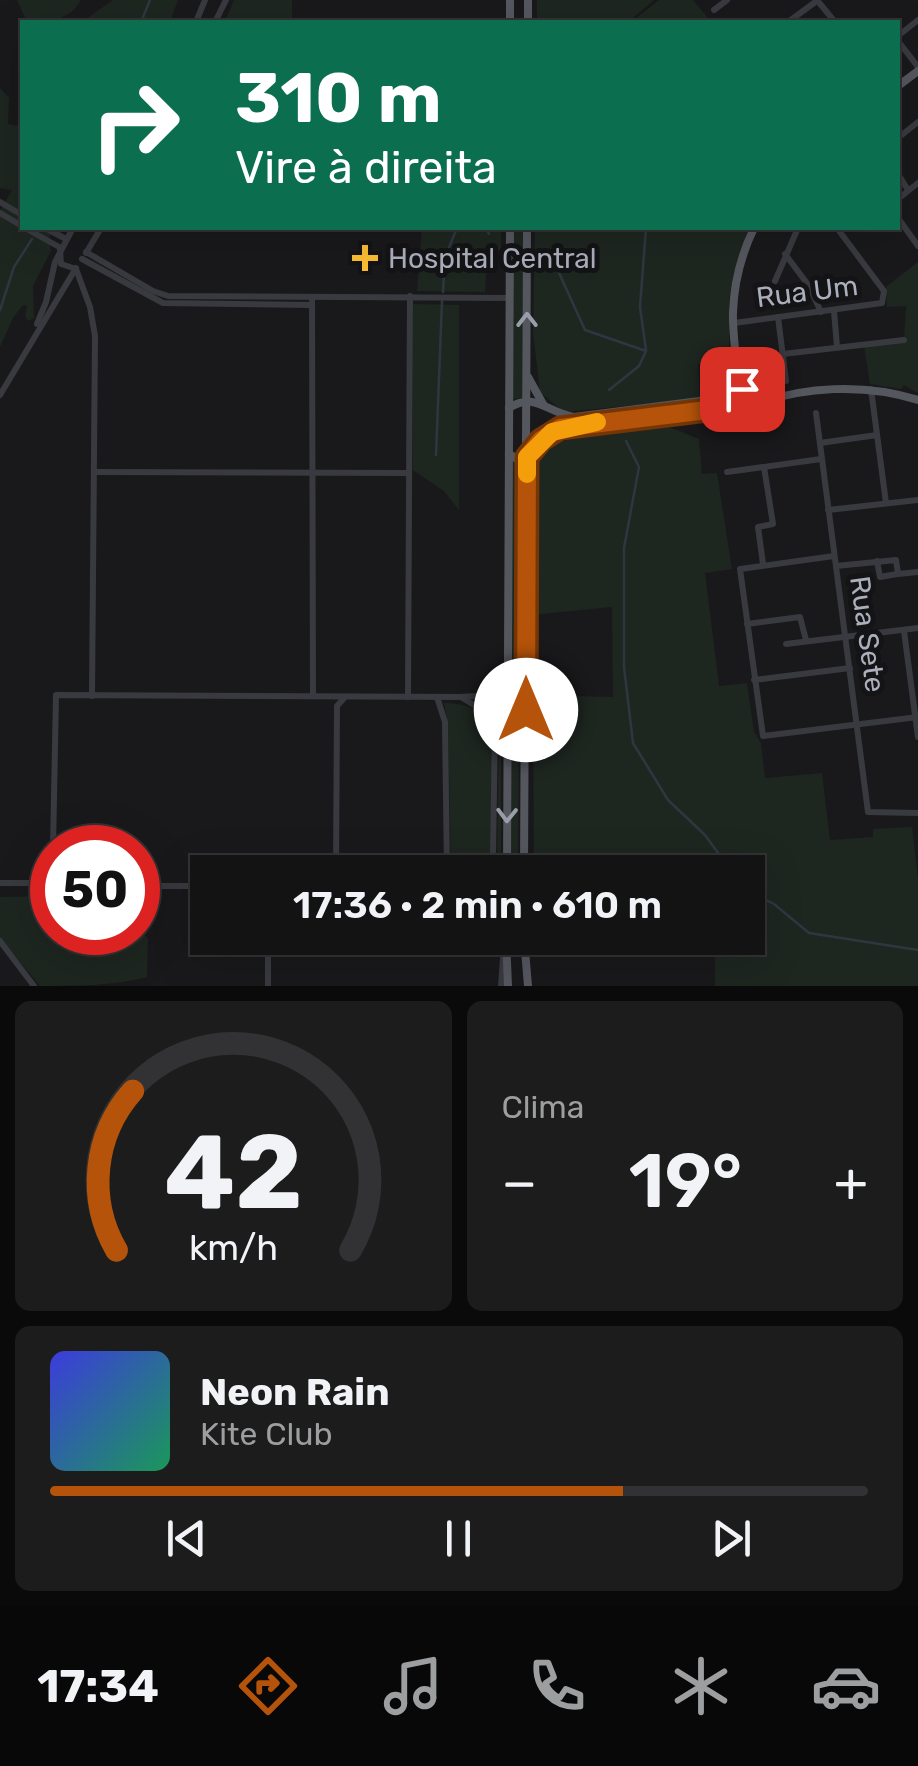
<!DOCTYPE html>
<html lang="pt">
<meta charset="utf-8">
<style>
body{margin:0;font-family:Rubik,sans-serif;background:#1c1c1d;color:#f1f3f6;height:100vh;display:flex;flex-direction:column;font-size:38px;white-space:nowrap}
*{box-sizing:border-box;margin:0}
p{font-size:32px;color:#9d9ea0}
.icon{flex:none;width:55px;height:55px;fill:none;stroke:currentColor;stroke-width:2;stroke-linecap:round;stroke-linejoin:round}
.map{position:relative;height:986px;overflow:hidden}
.panel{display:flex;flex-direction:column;gap:15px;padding:15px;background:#0a0a0b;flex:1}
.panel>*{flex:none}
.hud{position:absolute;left:20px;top:20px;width:880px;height:210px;border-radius:0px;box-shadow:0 10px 40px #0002,0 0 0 2px #323234;background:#0b6e4f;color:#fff;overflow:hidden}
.speed{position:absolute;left:30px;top:825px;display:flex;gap:20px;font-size:50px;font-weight:700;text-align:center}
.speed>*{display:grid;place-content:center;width:130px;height:130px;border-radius:50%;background:#131314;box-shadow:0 10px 40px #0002,0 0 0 2px #323234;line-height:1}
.speed .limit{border:15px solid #d22;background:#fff;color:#111}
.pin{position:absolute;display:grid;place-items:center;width:85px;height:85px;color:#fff;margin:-42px;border-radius:20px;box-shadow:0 5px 15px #0006}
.me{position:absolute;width:110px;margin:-55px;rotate:0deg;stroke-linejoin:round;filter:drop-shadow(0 0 8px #0008)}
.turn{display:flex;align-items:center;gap:35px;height:210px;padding:0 50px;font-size:45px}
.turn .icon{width:130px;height:130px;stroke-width:2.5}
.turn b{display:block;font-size:70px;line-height:85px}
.big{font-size:75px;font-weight:600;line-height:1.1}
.panel .tile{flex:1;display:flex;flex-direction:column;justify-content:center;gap:15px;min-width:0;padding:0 35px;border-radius:15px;background:#1c1c1d}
.panel .dial{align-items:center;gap:0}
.dial svg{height:260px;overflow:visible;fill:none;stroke:#323234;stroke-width:7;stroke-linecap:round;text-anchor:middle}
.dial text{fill:#f1f3f6;stroke:none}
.song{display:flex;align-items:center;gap:30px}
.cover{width:120px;height:120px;border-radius:15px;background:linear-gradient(135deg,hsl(240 70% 55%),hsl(150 70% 35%))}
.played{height:10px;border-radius:5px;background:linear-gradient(90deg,#b45309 70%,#323234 70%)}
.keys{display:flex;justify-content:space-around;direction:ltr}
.heat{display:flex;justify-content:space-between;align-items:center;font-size:55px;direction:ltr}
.panel .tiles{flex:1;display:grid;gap:15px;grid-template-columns:1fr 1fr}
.tile:last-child{grid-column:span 2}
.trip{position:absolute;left:190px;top:855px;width:575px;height:100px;border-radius:0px;background:#131314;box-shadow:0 10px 40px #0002,0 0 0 2px #323234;font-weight:600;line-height:100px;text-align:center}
.tabs{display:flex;height:160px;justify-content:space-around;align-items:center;background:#080808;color:#9d9ea0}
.tabs .icon{width:70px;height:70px}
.tabs .selected{color:#b45309}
.tabs b{font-size:45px;color:#f1f3f6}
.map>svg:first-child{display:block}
.green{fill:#1e2620}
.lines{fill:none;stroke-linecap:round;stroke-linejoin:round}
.stream{stroke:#2e3740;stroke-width:2.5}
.minor{stroke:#393a40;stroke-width:6}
.major{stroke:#55575f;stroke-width:8}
.oneway{stroke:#999da9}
.route-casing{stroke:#753606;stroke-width:25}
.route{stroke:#b45309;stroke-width:18}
.slow{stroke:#f59e0b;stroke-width:18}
.poi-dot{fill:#fabd32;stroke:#141316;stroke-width:4}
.labels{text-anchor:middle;stroke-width:10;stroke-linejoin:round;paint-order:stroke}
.poi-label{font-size:28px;fill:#aaafbb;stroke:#141316;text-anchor:start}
.street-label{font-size:28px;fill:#aaafbb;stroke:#141316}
</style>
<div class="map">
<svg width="918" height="986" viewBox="0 0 918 986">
<rect width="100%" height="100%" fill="#19191b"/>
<g class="green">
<path d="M 17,0 L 81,0 C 70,20 49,22 27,22 Z"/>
<path d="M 113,0 L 178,0 L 170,22 L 82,22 Z"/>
<path d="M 234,0 L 292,0 L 292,22 L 225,22 Z"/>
<path d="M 537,0 L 654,0 L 628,22 L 537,22 Z"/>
<path d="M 659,0 L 693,0 L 711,22 L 639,22 L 635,19 Z"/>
<path d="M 0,88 L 9,98 L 8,124 L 17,126 L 22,109 L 22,228 L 62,228 L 54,229 L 49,238 L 51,251 L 33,286 L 34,318 L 28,321 L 25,316 L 27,306 L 23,305 L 13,318 L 0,347 L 0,211 L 12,190 L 0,188 Z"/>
<path d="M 422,228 L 501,228 L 501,250 L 488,251 L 485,292 L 417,291 Z"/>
<path d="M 514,228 L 523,228 L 522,398 L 513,399 Z"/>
<path d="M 535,228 L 748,228 L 729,298 L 729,355 L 698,364 L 700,399 L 564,412 L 540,392 L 533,332 Z"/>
<path d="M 918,262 L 918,393 L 904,385 L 901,389 L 870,384 L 864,346 L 904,340 L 906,306 L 887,307 L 886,287 Z"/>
<path d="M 413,304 L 459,305 L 459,510 L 444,491 L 413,470 Z"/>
<path d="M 662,424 L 699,439 L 702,474 L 717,473 L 732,569 L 705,573 L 719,686 L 747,683 L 754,732 L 761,743 L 765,778 L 822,773 L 830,840 L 873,837 L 873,829 L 912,827 L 918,879 L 918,986 L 715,986 L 715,938 L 748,938 L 748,872 L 534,872 L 533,695 L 613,697 L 612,607 L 531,615 L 533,479 C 537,461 545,451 560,441 Z"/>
<path d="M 522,460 L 519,699 L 511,693 L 512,461 Z"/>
<path d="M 512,699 L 519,706 L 518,872 L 511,872 Z"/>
<path d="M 501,701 L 501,872 L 494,872 L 497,862 L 499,725 L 494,714 L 477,702 Z"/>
<path d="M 444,703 C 464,703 482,709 493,726 L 491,865 L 485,872 L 451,872 L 448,723 Z"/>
<path d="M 154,892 L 157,907 L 143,912 L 140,929 L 148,939 L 147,977 C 112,986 76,986 40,986 L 0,938 L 0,897 L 52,896 L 52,932 L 138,932 L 138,893 Z"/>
</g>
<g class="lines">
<g class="stream">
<path d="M 141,22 L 150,0"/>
<path d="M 486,228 L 489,234"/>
<path d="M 550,253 L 585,330 L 646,351 L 639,366 L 609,390"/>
<path d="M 443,292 L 445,257 L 457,228"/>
<path d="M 0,310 L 14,267 L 32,239"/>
<path d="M 646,350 L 640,307 L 646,228"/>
<path d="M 626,441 L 639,467 L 624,548 L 624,667 L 633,743 L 668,800 L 705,835 L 732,872"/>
<path d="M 436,455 L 442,301"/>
<path d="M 748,891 L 774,904 L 809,933 L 918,950"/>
</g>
<g class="minor">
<path d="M 817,0 L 835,22"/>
<path d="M 714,10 L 727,0"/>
<path d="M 196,22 L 205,0"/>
<path d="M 215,22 L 226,0"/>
<path d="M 788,22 L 818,0"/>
<path d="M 898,36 L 918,20"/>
<path d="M 898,41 L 918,67"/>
<path d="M 898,138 L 918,122"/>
<path d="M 898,174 L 908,190"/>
<path d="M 898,199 L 918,183"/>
<path d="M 0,202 L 22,215"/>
<path d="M 0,213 L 22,226"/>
<path d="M 898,218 L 918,246"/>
<path d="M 25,228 L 61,248"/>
<path d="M 45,228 L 66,239"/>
<path d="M 60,250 L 61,264 L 76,269 L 90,307 L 95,336 L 92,696"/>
<path d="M 86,252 L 153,291 L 168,296 L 510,298"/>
<path d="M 86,253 L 101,228"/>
<path d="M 785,254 L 809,286 L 821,312"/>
<path d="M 82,259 L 163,303 L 312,305"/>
<path d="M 775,281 L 798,228"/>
<path d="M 312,297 L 313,695"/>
<path d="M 834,311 L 837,347"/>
<path d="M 778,317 L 786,381"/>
<path d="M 734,323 L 882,303 L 884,291 L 837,228"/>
<path d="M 37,324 L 46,302 L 55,262 L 73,228"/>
<path d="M 783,354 L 904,340"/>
<path d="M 871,389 L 886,503"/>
<path d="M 0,395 L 76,268"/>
<path d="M 816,413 L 868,812 L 918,813"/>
<path d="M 820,443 L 877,435"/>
<path d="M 95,472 L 408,473"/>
<path d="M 727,472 L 821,459"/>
<path d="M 828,510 L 918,500"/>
<path d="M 834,556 L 740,569 L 763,736 L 918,717"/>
<path d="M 877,561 L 880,577 L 897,574"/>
<path d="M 763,564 L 758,527 L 773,524 L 764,467"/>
<path d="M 836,566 L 896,560 L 898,574 L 918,572"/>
<path d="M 747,624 L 800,617 L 806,640"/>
<path d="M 904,631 L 918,737"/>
<path d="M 786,644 L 918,628"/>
<path d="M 754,680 L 850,668"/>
<path d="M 408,697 L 410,296"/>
<path d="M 437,697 L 445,722 L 447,872"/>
<path d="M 461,697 L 482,710 L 495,725 L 493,857 L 489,872"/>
<path d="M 53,848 L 56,695 L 460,697 L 509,694"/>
<path d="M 336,872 L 337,706 L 345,697"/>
<path d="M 0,883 L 52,883"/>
<path d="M 138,886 L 208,886"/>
<path d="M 268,938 L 268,986"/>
<path d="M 0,941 L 34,986"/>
<path d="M 501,986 L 504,944"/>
</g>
<g class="major">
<path d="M 510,22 L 510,0"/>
<path d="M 528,22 L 528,0"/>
<path d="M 898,86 L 918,71"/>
<path d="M 528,377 L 543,404"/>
<circle cx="741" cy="400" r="11"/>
<path d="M 736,390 C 739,364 732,338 733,312 C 734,283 742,253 754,228"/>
<path d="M 751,406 C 802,386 865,383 918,400"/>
<path d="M 509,408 C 534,391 548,413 574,417 L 731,397"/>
<path d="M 509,454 L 517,459 L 527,457 L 541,440 L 560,428 L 733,407"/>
<path d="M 486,696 L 507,671"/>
<path d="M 507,872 L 510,228"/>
<path d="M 524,872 L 527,228"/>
<path d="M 506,938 L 508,986"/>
<path d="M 524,938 L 528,986"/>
</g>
</g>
<defs><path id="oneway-chevron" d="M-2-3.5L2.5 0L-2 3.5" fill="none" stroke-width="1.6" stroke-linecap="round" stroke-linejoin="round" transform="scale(2.5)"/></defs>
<g class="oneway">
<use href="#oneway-chevron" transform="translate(527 320) rotate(-90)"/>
<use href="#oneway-chevron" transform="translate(507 815) rotate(91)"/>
</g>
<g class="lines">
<defs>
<path id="route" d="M 526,710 L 527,457 L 541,440 L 560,428 L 732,407 L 732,394 L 742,389"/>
</defs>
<use href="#route" class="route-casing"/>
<use href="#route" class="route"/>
<path class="slow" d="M 527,474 L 527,457 L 552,432 L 597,422"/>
</g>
<path class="poi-dot" d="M360 243h10v10h10v10h-10v10h-10v-10h-10v-10h10z"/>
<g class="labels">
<g class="poi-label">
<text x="388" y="268">Hospital Central</text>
</g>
<g class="street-label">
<text transform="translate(807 291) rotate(-7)" y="10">Rua Um</text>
<text transform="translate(868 634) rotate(82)" y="10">Rua Sete</text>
</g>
</g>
</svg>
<div class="speed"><div class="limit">50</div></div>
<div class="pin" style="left:742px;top:389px;background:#d93025"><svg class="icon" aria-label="arrive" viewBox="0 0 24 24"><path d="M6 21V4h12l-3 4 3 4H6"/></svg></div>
<svg class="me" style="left:526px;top:710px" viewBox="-20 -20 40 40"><circle r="19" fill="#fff"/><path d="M0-13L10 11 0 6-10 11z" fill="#b45309"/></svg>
<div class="trip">17:36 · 2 min · 610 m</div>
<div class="hud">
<div class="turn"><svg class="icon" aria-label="right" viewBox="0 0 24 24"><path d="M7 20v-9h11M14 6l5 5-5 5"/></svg><div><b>310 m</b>Vire à direita</div></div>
</div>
</div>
<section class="panel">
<div class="tiles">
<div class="tile dial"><svg viewBox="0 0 100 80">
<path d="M14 69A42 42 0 1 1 86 69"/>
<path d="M14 69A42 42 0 0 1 19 20" stroke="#b45309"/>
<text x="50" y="56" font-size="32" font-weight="700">42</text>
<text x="50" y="72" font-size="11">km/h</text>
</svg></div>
<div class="tile"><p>Clima</p>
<div class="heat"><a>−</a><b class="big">19°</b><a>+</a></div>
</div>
<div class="tile">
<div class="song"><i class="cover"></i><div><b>Neon Rain</b><p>Kite Club</p></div></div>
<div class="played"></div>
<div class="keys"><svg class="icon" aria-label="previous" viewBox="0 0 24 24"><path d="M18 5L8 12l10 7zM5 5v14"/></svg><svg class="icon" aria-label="pause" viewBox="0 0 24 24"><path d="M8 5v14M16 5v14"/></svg><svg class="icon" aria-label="next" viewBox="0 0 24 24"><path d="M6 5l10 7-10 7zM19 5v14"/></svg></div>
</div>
</div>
</section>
<nav class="tabs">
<b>17:34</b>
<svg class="icon selected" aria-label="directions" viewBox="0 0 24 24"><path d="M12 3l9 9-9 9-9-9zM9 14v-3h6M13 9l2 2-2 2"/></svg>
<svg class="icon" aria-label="music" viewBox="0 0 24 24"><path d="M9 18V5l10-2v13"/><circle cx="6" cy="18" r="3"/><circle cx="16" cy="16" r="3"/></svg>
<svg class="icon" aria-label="phone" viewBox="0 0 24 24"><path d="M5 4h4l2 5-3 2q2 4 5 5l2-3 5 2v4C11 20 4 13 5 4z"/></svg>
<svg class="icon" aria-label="climate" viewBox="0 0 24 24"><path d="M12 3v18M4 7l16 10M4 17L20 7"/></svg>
<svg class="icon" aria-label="car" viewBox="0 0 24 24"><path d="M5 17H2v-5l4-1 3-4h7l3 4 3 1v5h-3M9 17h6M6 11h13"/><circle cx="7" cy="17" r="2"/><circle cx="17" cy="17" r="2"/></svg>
</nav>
